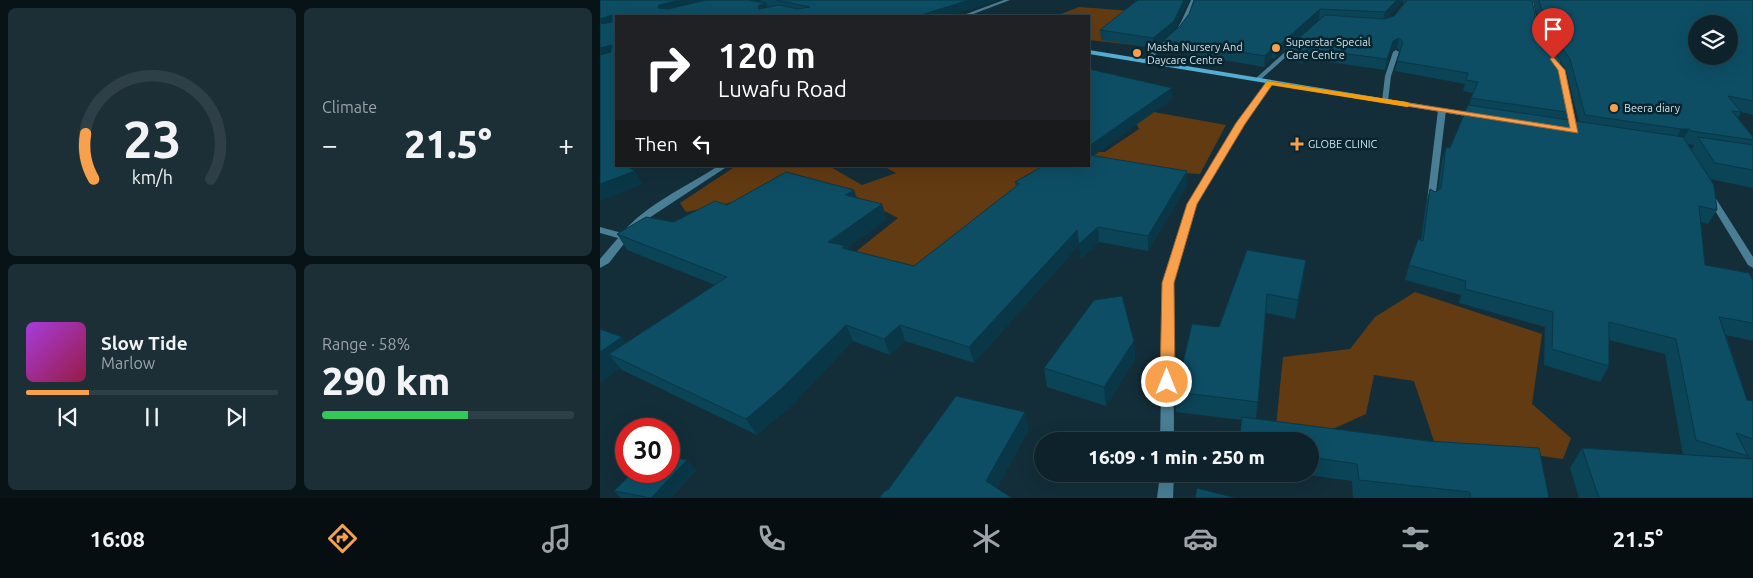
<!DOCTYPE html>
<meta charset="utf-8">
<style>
body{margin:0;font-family:Ubuntu,sans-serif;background:#1c2f37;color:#f1f3f6;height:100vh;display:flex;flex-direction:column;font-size:19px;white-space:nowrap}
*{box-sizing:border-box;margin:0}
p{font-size:16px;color:#9ba4a9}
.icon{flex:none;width:28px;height:28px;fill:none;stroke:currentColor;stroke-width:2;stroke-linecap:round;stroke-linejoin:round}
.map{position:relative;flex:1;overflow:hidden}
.drawer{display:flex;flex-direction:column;gap:8px;padding:8px;background:#081318;width:600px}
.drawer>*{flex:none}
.top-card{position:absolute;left:15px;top:15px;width:475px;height:152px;border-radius:0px;box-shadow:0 5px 20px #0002,0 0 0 1px #2e3f47;background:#202124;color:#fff;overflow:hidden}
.fabs{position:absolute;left:1088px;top:15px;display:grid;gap:10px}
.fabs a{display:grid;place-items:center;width:50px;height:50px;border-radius:50%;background:#0e222b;box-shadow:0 5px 20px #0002,0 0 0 1px #2e3f47;font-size:25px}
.speed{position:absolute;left:15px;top:418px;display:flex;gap:10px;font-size:25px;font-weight:700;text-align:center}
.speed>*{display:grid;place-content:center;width:65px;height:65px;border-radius:50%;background:#0e222b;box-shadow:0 5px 20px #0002,0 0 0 1px #2e3f47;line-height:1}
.speed .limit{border:8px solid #d22;background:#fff;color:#111}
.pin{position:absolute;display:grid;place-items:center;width:42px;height:42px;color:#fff;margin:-51px -21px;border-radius:50% 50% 50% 0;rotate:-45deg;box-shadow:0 0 5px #0007}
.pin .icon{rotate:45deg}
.me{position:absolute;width:55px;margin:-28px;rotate:0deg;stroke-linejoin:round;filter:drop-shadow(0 0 4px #0008)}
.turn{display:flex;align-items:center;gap:18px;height:105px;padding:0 20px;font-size:22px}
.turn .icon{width:65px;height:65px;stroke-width:2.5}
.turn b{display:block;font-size:35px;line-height:42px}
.then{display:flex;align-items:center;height:48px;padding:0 20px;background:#0003;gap:10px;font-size:19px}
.big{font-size:38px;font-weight:800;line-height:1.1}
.drawer .tile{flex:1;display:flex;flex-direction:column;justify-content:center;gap:8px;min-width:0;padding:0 18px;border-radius:8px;background:#1c2f37}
.drawer .dial{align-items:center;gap:0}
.dial svg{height:130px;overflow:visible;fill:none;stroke:#2e3f47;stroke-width:7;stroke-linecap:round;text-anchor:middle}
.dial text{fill:#f1f3f6;stroke:none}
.song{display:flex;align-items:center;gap:15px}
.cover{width:60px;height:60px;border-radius:8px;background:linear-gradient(135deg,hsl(280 70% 55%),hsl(340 70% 35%))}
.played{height:5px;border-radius:2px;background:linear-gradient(90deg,#f8a04b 25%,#2e3f47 25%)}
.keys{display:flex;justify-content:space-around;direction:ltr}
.heat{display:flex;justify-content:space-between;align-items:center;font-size:28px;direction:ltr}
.charge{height:8px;border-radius:4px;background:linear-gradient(90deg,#34c759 58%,#2e3f47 0)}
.drawer .tiles{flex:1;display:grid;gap:8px;grid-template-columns:repeat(2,1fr)}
.trip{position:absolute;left:434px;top:432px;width:285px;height:50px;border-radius:25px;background:#0e222b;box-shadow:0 5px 20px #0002,0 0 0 1px #2e3f47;font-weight:800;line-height:50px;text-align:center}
.dock{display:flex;height:80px;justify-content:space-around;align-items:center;background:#060e11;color:#9ba4a9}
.dock .icon{width:35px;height:35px}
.dock .current{color:#f8a04b}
.dock b{font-size:22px;color:#f1f3f6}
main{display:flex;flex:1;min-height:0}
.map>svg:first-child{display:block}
.green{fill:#633b12}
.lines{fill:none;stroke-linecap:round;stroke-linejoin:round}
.street{fill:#497e95;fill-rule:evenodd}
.secondary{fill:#54aed3;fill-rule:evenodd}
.wall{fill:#0b4357;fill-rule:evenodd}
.shaded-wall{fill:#093747}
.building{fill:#0d4e65;stroke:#093747;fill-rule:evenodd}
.route{fill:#f8a04b;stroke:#a16831}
.slow{fill:#f59e0b}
.poi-dot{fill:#f8a04b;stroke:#08242f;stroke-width:2}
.labels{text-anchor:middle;stroke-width:5;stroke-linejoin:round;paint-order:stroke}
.far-poi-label{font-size:11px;fill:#d1e1e8;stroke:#08242f;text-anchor:start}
</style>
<main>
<section class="drawer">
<div class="tiles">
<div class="tile dial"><svg viewBox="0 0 100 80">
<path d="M14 69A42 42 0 1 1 86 69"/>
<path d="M14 69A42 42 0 0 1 9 41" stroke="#f8a04b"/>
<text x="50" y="56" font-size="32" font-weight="700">23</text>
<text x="50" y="72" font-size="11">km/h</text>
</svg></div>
<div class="tile"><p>Climate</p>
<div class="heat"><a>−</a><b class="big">21.5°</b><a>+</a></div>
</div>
<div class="tile">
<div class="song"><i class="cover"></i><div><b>Slow Tide</b><p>Marlow</p></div></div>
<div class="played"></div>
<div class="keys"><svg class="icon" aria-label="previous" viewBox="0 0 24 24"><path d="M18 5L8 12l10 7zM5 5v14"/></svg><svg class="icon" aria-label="pause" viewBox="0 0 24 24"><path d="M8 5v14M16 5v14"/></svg><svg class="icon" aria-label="next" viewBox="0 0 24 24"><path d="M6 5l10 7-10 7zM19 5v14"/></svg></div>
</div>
<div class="tile"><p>Range · 58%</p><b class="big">290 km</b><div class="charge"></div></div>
</div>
</section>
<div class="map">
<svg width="1153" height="498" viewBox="0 0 1153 498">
<rect width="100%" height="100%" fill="#132e39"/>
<g class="green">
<path d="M 479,7 L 532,11 L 543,46 L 489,40 L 489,16 L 456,16 Z"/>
<path d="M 548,111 L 626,125 L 600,174 L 515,169 L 489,164 L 489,152 L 505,152 L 539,129 L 532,115 Z"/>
<path d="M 136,166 L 229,166 L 262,185 L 296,173 L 283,166 L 462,166 L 320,272 L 253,254 L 298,218 L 249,193 L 148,199 L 86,212 L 80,203 Z"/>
<path d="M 815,292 L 942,334 L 932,404 L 971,438 L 963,459 L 834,441 L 814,381 L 774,375 L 766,414 L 715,437 L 676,426 L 683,357 L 750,349 L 775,317 Z"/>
</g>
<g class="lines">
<g class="street">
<path d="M 404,0 L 410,0 L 368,16 L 361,16 Z"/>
<path d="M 591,0 L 595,0 L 587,22 L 579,34 L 547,62 L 543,62 L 543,60 L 575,32 L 581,22 Z"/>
<path d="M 929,0 L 933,0 L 939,35 L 934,34 Z"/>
<path d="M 693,45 L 698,46 L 659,81 L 655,81 L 655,79 Z"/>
<path d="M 796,50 L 799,52 L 791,76 L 788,101 L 785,103 L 782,101 L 785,76 L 793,52 Z"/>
<path d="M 668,82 L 673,83 L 644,123 L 597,204 L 573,283 L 574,441 L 560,441 L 563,283 L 587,204 L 637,123 Z"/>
<path d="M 842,108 L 846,110 L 835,201 L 831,204 L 827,201 L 838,110 Z"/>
<path d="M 118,166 L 128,166 L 49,218 L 34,231 L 9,263 L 0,268 L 0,259 L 18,238 L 0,233 L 0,227 L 22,233 C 47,204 86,187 118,166 Z"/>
<path d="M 1109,191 L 1113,194 L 1153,257 L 1153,268 L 1148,265 L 1105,194 Z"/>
<path d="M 560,474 L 574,474 L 573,498 L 557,498 Z"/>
</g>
<path class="secondary" d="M 489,50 L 878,114 L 882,116 L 878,118 L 489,54 Z"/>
</g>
<g class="wall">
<path d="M 0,0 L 398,0 L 348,16 L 16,16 L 16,166 L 41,166 L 33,170 L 42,184 L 0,201 Z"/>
<path d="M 589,0 L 554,48 L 501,40 L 500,30 Z"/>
<path d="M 594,0 L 932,0 L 937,26 L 943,35 L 933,0 L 1153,0 L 1153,115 L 1141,112 L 1138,118 L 1153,137 L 1153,188 L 1110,179 L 1117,210 L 1108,224 L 1100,222 L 1105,265 L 1153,280 L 1153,341 L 1126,335 L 1147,400 L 1153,401 L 1153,459 L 1147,457 L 1146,458 L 1153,498 L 979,498 L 970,468 L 982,448 L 1083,455 L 1065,354 L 1009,340 L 1009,366 L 1000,382 L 944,365 L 945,327 L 859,303 L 861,295 L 805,280 L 809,265 L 821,240 L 826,203 L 830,189 L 835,192 L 838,190 L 842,160 L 846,147 L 850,148 L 869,105 L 873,93 L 863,91 L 865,84 L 795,71 L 800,52 L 797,48 L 791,51 L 785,70 L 707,59 L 702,63 L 685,60 L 686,49 L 721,19 L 719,19 L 675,58 L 672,58 L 664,67 L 564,50 L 564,40 L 580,26 L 589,14 ZM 802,2 L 805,3 L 794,16 L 785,19 ZM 961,62 L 966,70 L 979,122 L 970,121 L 973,113 ZM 1087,144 L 1094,145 L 1091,150 Z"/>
<path d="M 489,69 L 572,99 L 493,156 L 587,171 L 587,185 L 548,251 L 499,242 L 481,259 L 479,245 L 374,363 L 305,341 L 290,355 L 253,341 L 190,407 L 157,435 L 22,370 L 20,368 L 0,382 L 0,329 L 27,342 L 115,285 L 27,250 L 17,234 L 74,222 L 127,205 L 257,198 L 287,219 L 247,248 L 247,250 L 314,266 L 416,187 L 415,182 L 489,166 Z"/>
<path d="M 647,250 L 704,279 L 695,319 L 666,313 L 656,419 L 949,498 L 753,498 L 752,481 L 700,474 L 710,474 L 710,441 L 641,420 L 576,412 L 576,392 L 619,327 Z"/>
<path d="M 534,341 L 535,359 L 506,406 L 447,387 L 444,368 Z"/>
<path d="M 87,460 L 96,470 L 71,498 L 21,498 L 14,491 Z"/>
</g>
<g class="shaded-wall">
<path d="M 81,0 L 112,0 L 63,16 L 58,8 L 59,5 Z"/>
<path d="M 149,0 L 161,0 L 161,1 L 150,3 Z"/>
<path d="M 369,0 L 398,0 L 348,16 L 318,16 Z"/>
<path d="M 584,0 L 589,0 L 574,31 L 554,48 L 553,38 Z"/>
<path d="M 797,0 L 803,0 L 802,2 L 783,21 L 785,12 Z"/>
<path d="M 166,3 L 169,12 L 161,15 L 158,6 Z"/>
<path d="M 720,9 L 719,19 L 675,58 L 676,48 Z"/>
<path d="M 12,15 L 16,23 L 3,29 L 0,23 L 0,19 Z"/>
<path d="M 799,38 L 797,48 L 791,51 L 785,70 L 787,59 L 793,41 Z"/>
<path d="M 12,45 L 16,54 L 0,59 L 0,48 Z"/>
<path d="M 673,47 L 672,58 L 664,67 L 665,56 Z"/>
<path d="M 708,49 L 707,59 L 702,63 L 703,53 Z"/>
<path d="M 572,88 L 572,99 L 489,159 L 489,146 Z"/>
<path d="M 1081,129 L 1089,129 L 1082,141 L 1075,142 Z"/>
<path d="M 19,166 L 41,166 L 23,174 Z"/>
<path d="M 35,171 L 42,184 L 0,201 L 0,184 Z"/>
<path d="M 587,171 L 587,185 L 548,251 L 548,236 Z"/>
<path d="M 254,190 L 259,204 L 245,195 Z"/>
<path d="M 282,204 L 287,219 L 247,248 L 252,261 L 228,242 Z"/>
<path d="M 498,227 L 499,242 L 481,259 L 479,244 Z"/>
<path d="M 477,230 L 479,245 L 374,363 L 369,347 Z"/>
<path d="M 706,260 L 704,279 L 695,319 L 698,300 Z"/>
<path d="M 246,325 L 253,341 L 190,407 L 157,435 L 146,419 Z"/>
<path d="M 300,325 L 305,341 L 290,355 L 284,339 Z"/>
<path d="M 22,337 L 37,356 L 9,354 L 20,368 L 0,382 L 0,352 Z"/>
<path d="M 534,341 L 535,359 L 506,406 L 504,387 Z"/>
<path d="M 425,412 L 429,430 L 392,498 L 386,481 Z"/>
<path d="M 87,460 L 96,470 L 71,498 L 51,498 Z"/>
</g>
<g class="building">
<path d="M 0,0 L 81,0 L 59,5 L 58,8 L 68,9 L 106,0 L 148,0 L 166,3 L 158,6 L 159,9 L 179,5 L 198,9 L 210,7 L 176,0 L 369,0 L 318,16 L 16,16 L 16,166 L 26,166 L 35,171 L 0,184 L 0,55 L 11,52 L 12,45 L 0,48 L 0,22 L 2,24 L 12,22 L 12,15 L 0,19 Z"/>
<path d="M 538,0 L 584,0 L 574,21 L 553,38 L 500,30 L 535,2 Z"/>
<path d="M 594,0 L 797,0 L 785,12 L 720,9 L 676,48 L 673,47 L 665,56 L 564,40 L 580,26 L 589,14 Z"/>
<path d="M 807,0 L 932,0 L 937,26 L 960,60 L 973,113 L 871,98 L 878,82 L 866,80 L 868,73 L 797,61 L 803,42 L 799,38 L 793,41 L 787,59 L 708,49 L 703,53 L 686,49 L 725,15 L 785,19 L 794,16 Z"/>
<path d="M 939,0 L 1153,0 L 1153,101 L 1128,96 L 1141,112 L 1132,111 L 1153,137 L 1153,140 L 1091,131 L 1089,129 L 1081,129 L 985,115 L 970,59 L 946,25 ZM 1096,24 L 1129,24 L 1129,56 L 1096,56 Z"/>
<path d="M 489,69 L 572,88 L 489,146 Z"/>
<path d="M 868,105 L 1083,137 L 1114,185 L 1117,210 L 1099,206 L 1105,265 L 1149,273 L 1153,280 L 1153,323 L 1119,317 L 1147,400 L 1153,401 L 1153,439 L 1136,433 L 1148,456 L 1096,440 L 1076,339 L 1009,322 L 1009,366 L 952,349 L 953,312 L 865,289 L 866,281 L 809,265 L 818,239 L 823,241 L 830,189 L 835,192 L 841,188 L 846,147 L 850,148 Z"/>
<path d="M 1098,137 L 1153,145 L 1153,170 L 1115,163 Z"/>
<path d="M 489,155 L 587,171 L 548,236 L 498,227 L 479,244 L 477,230 L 369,347 L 300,325 L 284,339 L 246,325 L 180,390 L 146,419 L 9,354 L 127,277 L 17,234 L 46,217 L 74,222 L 115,201 L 127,205 L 186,172 L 254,190 L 245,195 L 282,204 L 228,242 L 246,246 L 242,248 L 314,266 L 419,184 L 415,182 L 443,166 L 489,166 Z"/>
<path d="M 647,250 L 706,260 L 698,300 L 667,294 L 658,402 L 576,392 L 592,324 L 619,327 Z"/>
<path d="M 522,296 L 534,341 L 504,387 L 444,368 L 494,300 Z"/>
<path d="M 0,329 L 22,337 L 0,352 Z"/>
<path d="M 356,396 L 425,412 L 386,481 L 412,498 L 279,498 L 286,490 L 288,490 Z"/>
<path d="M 642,417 L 828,441 L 939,448 L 949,498 L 870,498 L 870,492 L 759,480 L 757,464 L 710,457 L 710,441 L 639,441 Z"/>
<path d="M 982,448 L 1153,459 L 1153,498 L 999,498 Z"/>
<path d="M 69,456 L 87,460 L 51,498 L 14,491 L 34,471 L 69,471 Z"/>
<path d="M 597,488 L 636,498 L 595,498 Z"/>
</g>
<path class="route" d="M 953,57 L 965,70 L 978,133 L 672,85 L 645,124 L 597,204 L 574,283 L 575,382 L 573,386 L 562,386 L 560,382 L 562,283 L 587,204 L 636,123 L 667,81 L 970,128 L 958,70 L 950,59 Z"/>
<path class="slow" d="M 667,81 L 807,102 L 811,105 L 807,107 L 672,85 L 668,88 L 664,86 Z"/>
<g class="poi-dot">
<circle cx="676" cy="48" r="5"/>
<circle cx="537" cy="53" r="5"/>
<circle cx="1014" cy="108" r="5"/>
<path d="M694.5 136.5h5v5h5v5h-5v5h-5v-5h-5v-5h5z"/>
</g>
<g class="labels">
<g class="far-poi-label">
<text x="686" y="46">Superstar Special<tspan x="686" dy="13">Care Centre</tspan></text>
<text x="547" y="51">Masha Nursery And<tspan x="547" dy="13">Daycare Centre</tspan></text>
<text x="1024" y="112">Beera diary</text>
<text x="708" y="148">GLOBE CLINIC</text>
</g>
</g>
</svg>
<div class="fabs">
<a><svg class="icon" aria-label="layers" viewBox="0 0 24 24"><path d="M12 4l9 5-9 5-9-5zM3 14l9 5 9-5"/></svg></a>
</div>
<div class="speed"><div class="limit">30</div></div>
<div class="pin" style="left:953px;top:59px;background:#d93025"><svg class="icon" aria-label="arrive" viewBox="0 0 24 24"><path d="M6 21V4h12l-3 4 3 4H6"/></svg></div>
<svg class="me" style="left:567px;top:382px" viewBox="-20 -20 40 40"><circle r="17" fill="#f8a04b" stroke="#fff" stroke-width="3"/><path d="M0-11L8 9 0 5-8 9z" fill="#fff"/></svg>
<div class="trip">16:09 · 1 min · 250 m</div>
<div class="top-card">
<div class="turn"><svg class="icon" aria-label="right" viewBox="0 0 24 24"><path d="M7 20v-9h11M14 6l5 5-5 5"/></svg><div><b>120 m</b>Luwafu Road</div></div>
<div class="then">Then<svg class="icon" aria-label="left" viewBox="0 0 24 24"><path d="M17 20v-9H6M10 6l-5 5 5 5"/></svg></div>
</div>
</div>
</main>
<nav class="dock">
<b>16:08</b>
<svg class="icon current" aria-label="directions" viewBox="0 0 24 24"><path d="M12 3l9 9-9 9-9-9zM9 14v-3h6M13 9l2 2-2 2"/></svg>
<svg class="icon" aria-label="music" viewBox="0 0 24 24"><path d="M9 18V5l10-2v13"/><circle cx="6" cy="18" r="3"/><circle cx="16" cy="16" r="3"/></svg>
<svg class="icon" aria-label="phone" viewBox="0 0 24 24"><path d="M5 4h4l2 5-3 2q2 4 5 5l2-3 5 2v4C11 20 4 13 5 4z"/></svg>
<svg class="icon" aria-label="climate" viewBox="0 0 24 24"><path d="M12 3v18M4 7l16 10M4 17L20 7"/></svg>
<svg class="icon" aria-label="car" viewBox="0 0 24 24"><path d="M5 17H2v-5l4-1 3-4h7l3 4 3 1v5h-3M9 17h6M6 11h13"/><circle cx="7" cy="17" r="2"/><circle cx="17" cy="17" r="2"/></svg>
<svg class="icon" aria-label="filters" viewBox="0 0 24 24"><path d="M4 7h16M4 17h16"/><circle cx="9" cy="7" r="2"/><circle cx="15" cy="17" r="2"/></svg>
<b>21.5°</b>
</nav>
